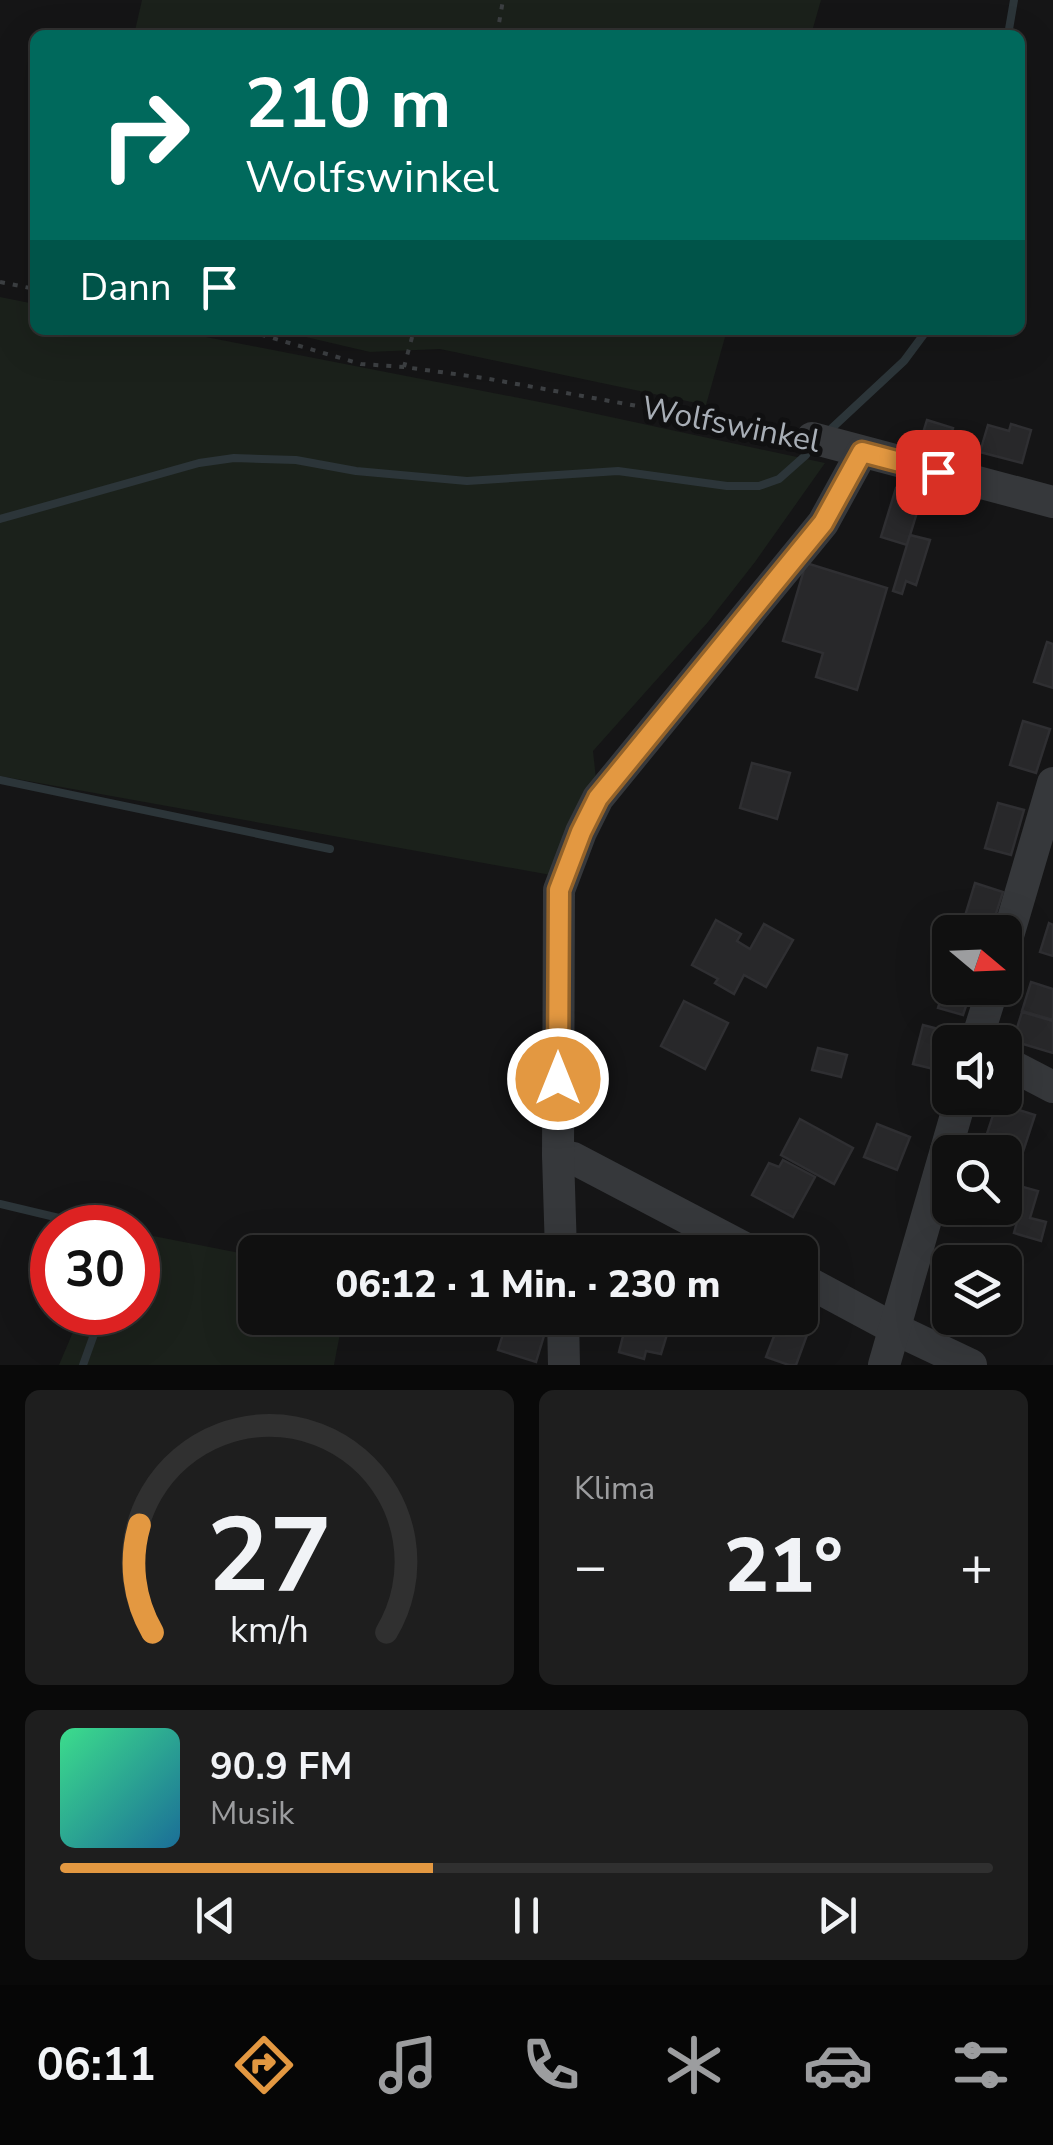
<!DOCTYPE html>
<html lang="de">
<meta charset="utf-8">
<style>
body{margin:0;font-family:"Nunito Sans",sans-serif;background:#1e1e1e;color:#f1f3f6;height:100vh;display:flex;flex-direction:column;font-size:38px;white-space:nowrap}
*{box-sizing:border-box;margin:0}
p{font-size:32px;color:#9c9d9f}
.icon{flex:none;width:55px;height:55px;fill:none;stroke:currentColor;stroke-width:2;stroke-linecap:round;stroke-linejoin:round}
.map{position:relative;height:1365px;overflow:hidden}
.details{display:flex;flex-direction:column;gap:25px;padding:25px;background:#090909;flex:1}
.details>*{flex:none}
.banner{position:absolute;left:30px;top:30px;width:995px;height:305px;border-radius:15px;box-shadow:0 10px 40px #0002,0 0 0 2px #303030;background:#00695c;color:#fff;overflow:hidden}
.needle{width:65px;rotate:109deg}
.buttons{position:absolute;left:932px;top:915px;display:grid;gap:20px}
.buttons a{display:grid;place-items:center;width:90px;height:90px;border-radius:15px;background:#101010;box-shadow:0 10px 40px #0002,0 0 0 2px #303030;font-size:50px}
.speed{position:absolute;left:30px;top:1205px;display:flex;gap:20px;font-size:50px;font-weight:700;text-align:center}
.speed>*{display:grid;place-content:center;width:130px;height:130px;border-radius:50%;background:#101010;box-shadow:0 10px 40px #0002,0 0 0 2px #303030;line-height:1}
.speed .limit{border:15px solid #d22;background:#fff;color:#111}
.pin{position:absolute;display:grid;place-items:center;width:85px;height:85px;color:#fff;margin:-42px;border-radius:20px;box-shadow:0 5px 15px #0006}
.me{position:absolute;width:110px;margin:-55px;rotate:0deg;stroke-linejoin:round;filter:drop-shadow(0 0 8px #0008)}
.turn{display:flex;align-items:center;gap:35px;height:210px;padding:0 50px;font-size:45px}
.turn .icon{width:130px;height:130px;stroke-width:2.5}
.turn b{display:block;font-size:70px;line-height:85px}
.then{display:flex;align-items:center;height:95px;padding:0 50px;background:#0003;gap:20px;font-size:38px}
.big{font-size:75px;font-weight:800;line-height:1.1}
.details .card{flex:1;display:flex;flex-direction:column;justify-content:center;gap:15px;min-width:0;padding:0 35px;border-radius:15px;background:#1e1e1e}
.details .dial{align-items:center;gap:0}
.dial svg{height:260px;overflow:visible;fill:none;stroke:#303030;stroke-width:7;stroke-linecap:round;text-anchor:middle}
.dial text{fill:#f1f3f6;stroke:none}
.song{display:flex;align-items:center;gap:30px}
.cover{width:120px;height:120px;border-radius:15px;background:linear-gradient(135deg,hsl(150 70% 55%),hsl(200 70% 35%))}
.played{height:10px;border-radius:5px;background:linear-gradient(90deg,#e39841 40%,#303030 40%)}
.keys{display:flex;justify-content:space-around;direction:ltr}
.heat{display:flex;justify-content:space-between;align-items:center;font-size:55px;direction:ltr}
.details .tiles{flex:1;display:grid;gap:25px;grid-template-columns:1fr 1fr}
.card:last-child{grid-column:span 2}
.trip{position:absolute;left:238px;top:1235px;width:580px;height:100px;border-radius:15px;background:#101010;box-shadow:0 10px 40px #0002,0 0 0 2px #303030;font-weight:800;line-height:100px;text-align:center}
.tab-bar{display:flex;height:160px;justify-content:space-around;align-items:center;background:#060606;color:#9c9d9f}
.tab-bar .icon{width:70px;height:70px}
.tab-bar .selected{color:#e39841}
.tab-bar b{font-size:45px;color:#f1f3f6}
.map>svg:first-child{display:block}
.green{fill:#1b211b}
.lines{fill:none;stroke-linecap:round;stroke-linejoin:round}
.stream{stroke:#2c3539;stroke-width:8}
.building{fill:#28282a;stroke:#2f2f32;stroke-width:2.5}
.path{stroke:#3c3f42;stroke-width:4;stroke-dasharray:5 8;stroke-linecap:butt}
.minor{stroke:#36383b;stroke-width:32}
.route-casing{stroke:#94632a;stroke-width:25}
.route{stroke:#e39841;stroke-width:18}
.labels{text-anchor:middle;stroke-width:10;stroke-linejoin:round;paint-order:stroke}
.street-label{font-size:32px;fill:#a8aeb6;stroke:#101011}
</style>
<div class="map">
<svg width="1053" height="1365" viewBox="0 0 1053 1365">
<rect width="100%" height="100%" fill="#151516"/>
<g class="green">
<path d="M 142,0 L 821,0 L 811,35 L 134,35 Z"/>
<path d="M 0,297 L 35,304 L 35,330 L 170,330 L 555,405 L 825,463 L 755,562 L 708,622 L 593,751 L 596,779 L 551,875 L 0,776 Z"/>
<path d="M 276,330 L 727,330 L 706,405 L 440,349 L 370,352 Z"/>
<path d="M 138,1233 L 255,1256 L 255,1318 L 343,1318 L 334,1365 L 59,1365 L 81,1313 L 138,1312 Z"/>
</g>
<g class="lines">
<g class="stream">
<path d="M 1008,35 L 1014,0"/>
<path d="M 832,428 L 904,361 L 927,330"/>
<path d="M 0,519 L 199,463 L 234,458 L 296,460 L 356,471 L 467,481 L 618,471 L 727,486 L 759,486 L 779,479 L 806,455"/>
<path d="M 0,780 L 330,849"/>
<path d="M 0,1204 L 101,1228"/>
<path d="M 83,1365 L 102,1312"/>
</g>
</g>
<g class="building">
<path d="M 927,420 L 953,428 L 945,456 L 918,449 Z"/>
<path d="M 1011,424 L 1031,430 L 1022,463 L 980,452 L 988,425 L 1009,431 Z"/>
<path d="M 896,488 L 922,496 L 907,545 L 881,537 Z"/>
<path d="M 910,535 L 930,540 L 916,585 L 906,581 L 902,594 L 893,591 Z"/>
<path d="M 806,563 L 887,588 L 857,690 L 816,677 L 823,653 L 783,641 Z"/>
<path d="M 1047,642 L 1053,644 L 1053,688 L 1034,682 Z"/>
<path d="M 1023,721 L 1050,729 L 1036,773 L 1010,765 Z"/>
<path d="M 752,763 L 790,773 L 777,819 L 740,808 Z"/>
<path d="M 998,803 L 1024,810 L 1011,855 L 985,848 Z"/>
<path d="M 975,883 L 1003,892 L 990,932 L 982,932 L 962,926 Z"/>
<path d="M 716,920 L 741,934 L 737,941 L 750,949 L 764,924 L 793,940 L 766,987 L 744,975 L 734,994 L 715,983 L 718,979 L 692,965 Z"/>
<path d="M 1049,923 L 1053,925 L 1053,956 L 1040,952 Z"/>
<path d="M 950,970 L 950,988 L 972,988 L 963,1015 L 938,1008 Z"/>
<path d="M 1031,982 L 1053,989 L 1053,1020 L 1022,1011 Z"/>
<path d="M 684,1001 L 728,1023 L 705,1069 L 661,1046 Z"/>
<path d="M 1022,1012 L 1053,1021 L 1053,1053 L 1013,1041 Z"/>
<path d="M 923,1025 L 961,1035 L 959,1042 L 950,1042 L 950,1073 L 913,1064 Z"/>
<path d="M 818,1048 L 847,1055 L 841,1077 L 812,1070 Z"/>
<path d="M 997,1103 L 1035,1115 L 1019,1164 L 1005,1160 L 1005,1152 L 981,1152 Z"/>
<path d="M 800,1119 L 853,1148 L 834,1184 L 781,1155 Z"/>
<path d="M 877,1124 L 910,1137 L 897,1170 L 864,1157 Z"/>
<path d="M 783,1160 L 815,1177 L 793,1217 L 752,1195 L 769,1163 L 779,1167 Z"/>
<path d="M 1005,1182 L 1038,1191 L 1030,1218 L 1046,1222 L 1041,1241 L 1014,1233 L 1017,1222 L 966,1208 L 1005,1208 Z"/>
<path d="M 625,1239 L 652,1247 L 651,1252 L 622,1252 Z"/>
<path d="M 953,1245 L 984,1255 L 982,1262 L 950,1262 L 950,1304 L 935,1299 Z"/>
<path d="M 508,1318 L 546,1329 L 536,1362 L 498,1350 Z"/>
<path d="M 781,1318 L 793,1318 L 811,1324 L 796,1365 L 789,1365 L 766,1357 Z"/>
<path d="M 627,1320 L 668,1331 L 661,1354 L 646,1351 L 644,1359 L 619,1352 Z"/>
</g>
<g class="lines">
<g class="path">
<path d="M 497,35 L 503,0"/>
<path d="M 0,282 L 35,289"/>
<path d="M 235,330 L 259,334 L 361,364 L 404,367 L 484,378 L 785,433"/>
<path d="M 404,367 L 414,330"/>
</g>
<g class="minor">
<path d="M 812,438 L 1053,502"/>
<path d="M 1005,946 L 1053,783"/>
<path d="M 976,1042 L 993,988"/>
<path d="M 1005,1062 L 1053,1087"/>
<path d="M 558,1155 L 573,1158 L 752,1252"/>
<path d="M 561,1252 L 558,1155 L 559,890 L 581,832 L 598,798 L 823,523 L 862,452"/>
<path d="M 800,1278 L 895,1329 L 971,1365"/>
<path d="M 563,1318 L 564,1365"/>
<path d="M 884,1365 L 961,1098"/>
</g>
</g>
<g class="lines">
<defs>
<path id="route" d="M 558,1079 L 559,890 L 581,832 L 598,798 L 823,523 L 862,452 L 938,472"/>
</defs>
<use href="#route" class="route-casing"/>
<use href="#route" class="route"/>
</g>
<g class="labels">
<g class="street-label">
<text transform="translate(731 424) rotate(11)" y="11">Wolfswinkel</text>
</g>
</g>
</svg>
<div class="buttons">
<a><svg class="needle" viewBox="-14 -14 28 28"><path d="M0-13l5 13h-10z" fill="#e53935"/><path d="M0 13l5-13h-10z" fill="#9c9d9f"/></svg></a>
<a><svg class="icon" aria-label="sound" viewBox="0 0 24 24"><path d="M4 9h4l5-4v14l-5-4H4zM17 9q2 3 0 6"/></svg></a>
<a><svg class="icon" aria-label="search" viewBox="0 0 24 24"><circle cx="10" cy="10" r="6"/><path d="M15 15l6 6"/></svg></a>
<a><svg class="icon" aria-label="layers" viewBox="0 0 24 24"><path d="M12 4l9 5-9 5-9-5zM3 14l9 5 9-5"/></svg></a>
</div>
<div class="speed"><div class="limit">30</div></div>
<div class="pin" style="left:938px;top:472px;background:#d93025"><svg class="icon" aria-label="arrive" viewBox="0 0 24 24"><path d="M6 21V4h12l-3 4 3 4H6"/></svg></div>
<svg class="me" style="left:558px;top:1079px" viewBox="-20 -20 40 40"><circle r="17" fill="#e39841" stroke="#fff" stroke-width="3"/><path d="M0-11L8 9 0 5-8 9z" fill="#fff"/></svg>
<div class="trip">06:12 · 1 Min. · 230 m</div>
<div class="banner">
<div class="turn"><svg class="icon" aria-label="right" viewBox="0 0 24 24"><path d="M7 20v-9h11M14 6l5 5-5 5"/></svg><div><b>210 m</b>Wolfswinkel</div></div>
<div class="then">Dann<svg class="icon" aria-label="arrive" viewBox="0 0 24 24"><path d="M6 21V4h12l-3 4 3 4H6"/></svg></div>
</div>
</div>
<section class="details">
<div class="tiles">
<div class="card dial"><svg viewBox="0 0 100 80">
<path d="M14 69A42 42 0 1 1 86 69"/>
<path d="M14 69A42 42 0 0 1 10 36" stroke="#e39841"/>
<text x="50" y="56" font-size="32" font-weight="700">27</text>
<text x="50" y="72" font-size="11">km/h</text>
</svg></div>
<div class="card"><p>Klima</p>
<div class="heat"><a>−</a><b class="big">21°</b><a>+</a></div>
</div>
<div class="card">
<div class="song"><i class="cover"></i><div><b>90.9 FM</b><p>Musik</p></div></div>
<div class="played"></div>
<div class="keys"><svg class="icon" aria-label="previous" viewBox="0 0 24 24"><path d="M18 5L8 12l10 7zM5 5v14"/></svg><svg class="icon" aria-label="pause" viewBox="0 0 24 24"><path d="M8 5v14M16 5v14"/></svg><svg class="icon" aria-label="next" viewBox="0 0 24 24"><path d="M6 5l10 7-10 7zM19 5v14"/></svg></div>
</div>
</div>
</section>
<nav class="tab-bar">
<b>06:11</b>
<svg class="icon selected" aria-label="directions" viewBox="0 0 24 24"><path d="M12 3l9 9-9 9-9-9zM9 14v-3h6M13 9l2 2-2 2"/></svg>
<svg class="icon" aria-label="music" viewBox="0 0 24 24"><path d="M9 18V5l10-2v13"/><circle cx="6" cy="18" r="3"/><circle cx="16" cy="16" r="3"/></svg>
<svg class="icon" aria-label="phone" viewBox="0 0 24 24"><path d="M5 4h4l2 5-3 2q2 4 5 5l2-3 5 2v4C11 20 4 13 5 4z"/></svg>
<svg class="icon" aria-label="climate" viewBox="0 0 24 24"><path d="M12 3v18M4 7l16 10M4 17L20 7"/></svg>
<svg class="icon" aria-label="car" viewBox="0 0 24 24"><path d="M5 17H2v-5l4-1 3-4h7l3 4 3 1v5h-3M9 17h6M6 11h13"/><circle cx="7" cy="17" r="2"/><circle cx="17" cy="17" r="2"/></svg>
<svg class="icon" aria-label="filters" viewBox="0 0 24 24"><path d="M4 7h16M4 17h16"/><circle cx="9" cy="7" r="2"/><circle cx="15" cy="17" r="2"/></svg>
</nav>
